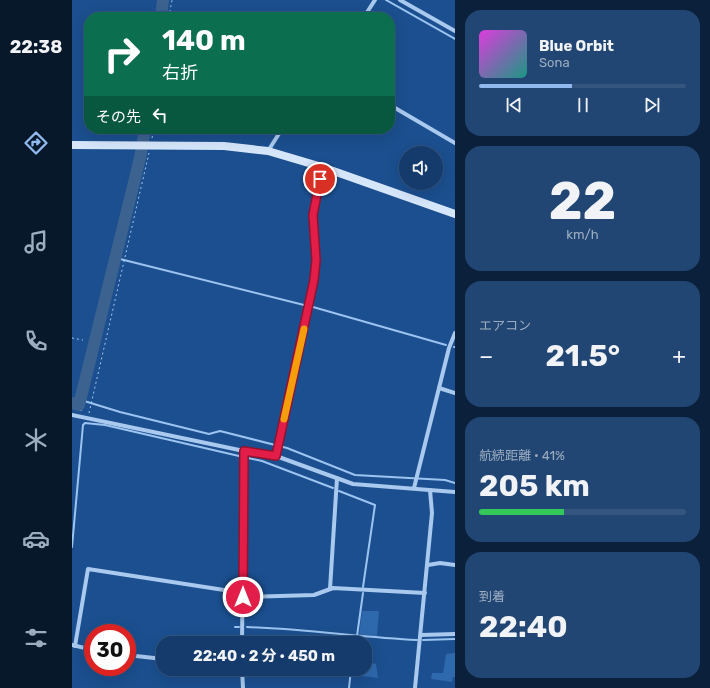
<!DOCTYPE html>
<html lang="ja">
<meta charset="utf-8">
<style>
body{margin:0;font-family:Rubik,"Noto Sans JP",sans-serif;background:#214673;color:#f1f3f6;height:100vh;display:flex;flex-direction:column;font-size:15px;white-space:nowrap}
*{box-sizing:border-box;margin:0}
p{font-size:13px;color:#9dadc1}
.icon{flex:none;width:22px;height:22px;fill:none;stroke:currentColor;stroke-width:2;stroke-linecap:round;stroke-linejoin:round}
.map{position:relative;flex:1;overflow:hidden}
.side{display:flex;flex-direction:column;gap:10px;padding:10px;background:#0b203b;width:255px}
.side>*{flex:none}
.top-card{position:absolute;left:12px;top:12px;width:311px;height:122px;border-radius:16px;box-shadow:0 4px 16px #0002,0 0 0 1px #33557e;background:#0b6e4f;color:#fff;overflow:hidden}
.controls{position:absolute;left:327px;top:146px;display:grid;gap:8px}
.controls a{display:grid;place-items:center;width:44px;height:44px;border-radius:50%;background:#143b6b;box-shadow:0 4px 16px #0002,0 0 0 1px #33557e;font-size:20px}
.speed{position:absolute;left:12px;top:624px;display:flex;gap:8px;font-size:20px;font-weight:700;text-align:center}
.speed>*{display:grid;place-content:center;width:52px;height:52px;border-radius:50%;background:#143b6b;box-shadow:0 4px 16px #0002,0 0 0 1px #33557e;line-height:1}
.speed .limit{border:6px solid #d22;background:#fff;color:#111}
.pin{position:absolute;display:grid;place-items:center;width:34px;height:34px;color:#fff;margin:-17px;border:2px solid #fff;border-radius:50%;box-shadow:0 1px 4px #0007}
.me{position:absolute;width:44px;margin:-22px;rotate:0deg;stroke-linejoin:round;filter:drop-shadow(0 0 3px #0008)}
.turn{display:flex;align-items:center;gap:14px;height:84px;padding:0 12px;font-size:18px}
.turn .icon{width:52px;height:52px;stroke-width:2.5}
.turn b{display:block;font-size:28px;line-height:34px}
.then{display:flex;align-items:center;height:38px;padding:0 12px;background:#0003;gap:8px;font-size:15px}
.big{font-size:30px;font-weight:700;line-height:1.1}
.side .tile{flex:1;display:flex;flex-direction:column;justify-content:center;gap:6px;min-width:0;padding:0 14px;border-radius:16px;background:#214673}
.side .dial{align-items:center;gap:0}
.dial b{font-size:52px;line-height:1}
.song{display:flex;align-items:center;gap:12px}
.cover{width:48px;height:48px;border-radius:6px;background:linear-gradient(135deg,hsl(300 70% 55%),hsl(170 70% 35%))}
.played{height:4px;border-radius:2px;background:linear-gradient(90deg,#90b9f0 45%,#33557e 45%)}
.keys{display:flex;justify-content:space-around;direction:ltr}
.heat{display:flex;justify-content:space-between;align-items:center;font-size:22px;direction:ltr}
.charge{height:6px;border-radius:3px;background:linear-gradient(90deg,#34c759 41%,#33557e 0)}
.trip{position:absolute;left:84px;top:636px;width:216px;height:40px;border-radius:16px;background:#143b6b;box-shadow:0 4px 16px #0002,0 0 0 1px #33557e;font-weight:700;line-height:40px;text-align:center}
main{display:flex;flex:1;min-height:0}
.tabs{display:flex;flex-direction:column;width:72px;justify-content:space-around;align-items:center;background:#08182b;color:#9dadc1}
.tabs .icon{width:28px;height:28px}
.tabs .selected{color:#90b9f0}
.tabs b{font-size:18px;color:#f1f3f6}
.map>svg:first-child{display:block}
.garden{fill:#2e69ad}
.lines{fill:none;stroke-linecap:round;stroke-linejoin:round}
.stream{stroke:#9cc4f0;stroke-width:2}
.river{stroke:#3c6290;stroke-width:12}
.path{stroke:#a9c9ee;stroke-width:1;stroke-dasharray:2 3;stroke-linecap:butt}
.street{stroke:#a9c9ee;stroke-width:4}
.secondary{stroke:#d6e6fa;stroke-width:8}
.route-casing{stroke:#92132f;stroke-width:10}
.route{stroke:#e11d48;stroke-width:7}
.slow{stroke:#f59e0b;stroke-width:7}
</style>
<main>
<nav class="tabs">
<b>22:38</b>
<svg class="icon selected" aria-label="directions" viewBox="0 0 24 24"><path d="M12 3l9 9-9 9-9-9zM9 14v-3h6M13 9l2 2-2 2"/></svg>
<svg class="icon" aria-label="music" viewBox="0 0 24 24"><path d="M9 18V5l10-2v13"/><circle cx="6" cy="18" r="3"/><circle cx="16" cy="16" r="3"/></svg>
<svg class="icon" aria-label="phone" viewBox="0 0 24 24"><path d="M5 4h4l2 5-3 2q2 4 5 5l2-3 5 2v4C11 20 4 13 5 4z"/></svg>
<svg class="icon" aria-label="climate" viewBox="0 0 24 24"><path d="M12 3v18M4 7l16 10M4 17L20 7"/></svg>
<svg class="icon" aria-label="car" viewBox="0 0 24 24"><path d="M5 17H2v-5l4-1 3-4h7l3 4 3 1v5h-3M9 17h6M6 11h13"/><circle cx="7" cy="17" r="2"/><circle cx="17" cy="17" r="2"/></svg>
<svg class="icon" aria-label="filters" viewBox="0 0 24 24"><path d="M4 7h16M4 17h16"/><circle cx="9" cy="7" r="2"/><circle cx="15" cy="17" r="2"/></svg>
</nav>
<div class="map">
<svg width="383" height="688" viewBox="0 0 383 688">
<rect width="100%" height="100%" fill="#1b4f8f"/>
<g class="garden">
<path d="M 290,611 L 307,611 L 305,636 L 287,635 Z"/>
<path d="M 293,647 L 295,648 L 294,662 L 304,664 L 306,678 L 282,675 L 282,669 L 293,669 Z"/>
<path d="M 383,653 L 383,677 L 381,677 L 380,682 L 359,679 L 360,673 L 371,673 L 374,654 Z"/>
</g>
<g class="lines">
<g class="stream">
<path d="M 314,0 L 383,39"/>
<path d="M 44,258 L 232,305"/>
<path d="M 241,307 L 374,345"/>
<path d="M 382,347 L 383,347"/>
<path d="M 9,400 L 48,412 L 137,434 L 148,431 L 215,448 L 283,475 L 373,480 L 383,483"/>
<path d="M 7,405 L 9,410"/>
<path d="M 176,458 L 190,461 L 261,488"/>
<path d="M 267,491 L 303,505 L 291,587"/>
<path d="M 0,547 L 11,425 L 13,423 L 33,425 L 167,456"/>
<path d="M 163,627 L 167,627"/>
<path d="M 175,627 C 232,629 289,637 345,640"/>
<path d="M 285,636 L 291,593"/>
<path d="M 351,640 L 383,639"/>
<path d="M 281,643 L 282,636"/>
<path d="M 277,688 L 279,669"/>
</g>
<g class="river">
<path d="M 89,17 L 91,0"/>
<path d="M 0,403 L 7,405 L 68,158 L 73,129"/>
</g>
<g class="path">
<path d="M 97,17 L 100,0"/>
<path d="M 80,138 L 82,129"/>
<path d="M 0,338 L 11,340"/>
<path d="M 17,413 L 77,153"/>
</g>
<g class="street">
<path d="M 328,0 L 383,31"/>
<path d="M 292,17 L 303,0"/>
<path d="M 318,105 L 383,143"/>
<path d="M 196,151 L 210,129"/>
<path d="M 367,388 L 383,393"/>
<path d="M 0,415 L 172,451 L 204,456 L 281,484 L 383,492"/>
<path d="M 204,456 L 242,280 L 245,260 L 241,215 L 250,167"/>
<path d="M 342,488 L 377,348 L 383,333"/>
<path d="M 356,565 L 368,563 L 383,565"/>
<path d="M 258,589 L 265,478"/>
<path d="M 349,635 L 383,634"/>
<path d="M 170,643 L 172,451"/>
<path d="M 0,645 L 21,650"/>
<path d="M 3,646 L 16,569 L 165,592 L 171,597 L 242,595 L 261,588 L 353,593"/>
<path d="M 55,655 L 91,659"/>
<path d="M 158,669 L 170,672"/>
<path d="M 170,669 L 171,688"/>
<path d="M 343,688 L 360,513 L 358,490"/>
</g>
<path class="secondary" d="M 0,145 L 152,146 L 196,151 L 250,167 L 383,214"/>
</g>
<g class="lines">
<defs>
<path id="route" d="M 171,597 L 172,451 L 204,456 L 242,280 L 244,260 L 241,215 L 248,179"/>
</defs>
<use href="#route" class="route-casing"/>
<use href="#route" class="route"/>
<path class="slow" d="M 212,419 L 232,329"/>
</g>
</svg>
<div class="controls">
<a><svg class="icon" aria-label="sound" viewBox="0 0 24 24"><path d="M4 9h4l5-4v14l-5-4H4zM17 9q2 3 0 6"/></svg></a>
</div>
<div class="speed"><div class="limit">30</div></div>
<div class="pin" style="left:248px;top:179px;background:#d93025"><svg class="icon" aria-label="arrive" viewBox="0 0 24 24"><path d="M6 21V4h12l-3 4 3 4H6"/></svg></div>
<svg class="me" style="left:171px;top:597px" viewBox="-20 -20 40 40"><circle r="17" fill="#e11d48" stroke="#fff" stroke-width="3"/><path d="M0-11L8 9 0 5-8 9z" fill="#fff"/></svg>
<div class="trip">22:40 · 2 分 · 450 m</div>
<div class="top-card">
<div class="turn"><svg class="icon" aria-label="right" viewBox="0 0 24 24"><path d="M7 20v-9h11M14 6l5 5-5 5"/></svg><div><b>140 m</b>右折</div></div>
<div class="then">その先<svg class="icon" aria-label="left" viewBox="0 0 24 24"><path d="M17 20v-9H6M10 6l-5 5 5 5"/></svg></div>
</div>
</div>
<section class="side">
<div class="tile">
<div class="song"><i class="cover"></i><div><b>Blue Orbit</b><p>Sona</p></div></div>
<div class="played"></div>
<div class="keys"><svg class="icon" aria-label="previous" viewBox="0 0 24 24"><path d="M18 5L8 12l10 7zM5 5v14"/></svg><svg class="icon" aria-label="pause" viewBox="0 0 24 24"><path d="M8 5v14M16 5v14"/></svg><svg class="icon" aria-label="next" viewBox="0 0 24 24"><path d="M6 5l10 7-10 7zM19 5v14"/></svg></div>
</div>
<div class="tile dial"><b>22</b><p>km/h</p></div>
<div class="tile"><p>エアコン</p>
<div class="heat"><a>−</a><b class="big">21.5°</b><a>+</a></div>
</div>
<div class="tile"><p>航続距離 · 41%</p><b class="big">205 km</b><div class="charge"></div></div>
<div class="tile"><p>到着</p><b class="big">22:40</b></div>
</section>
</main>
